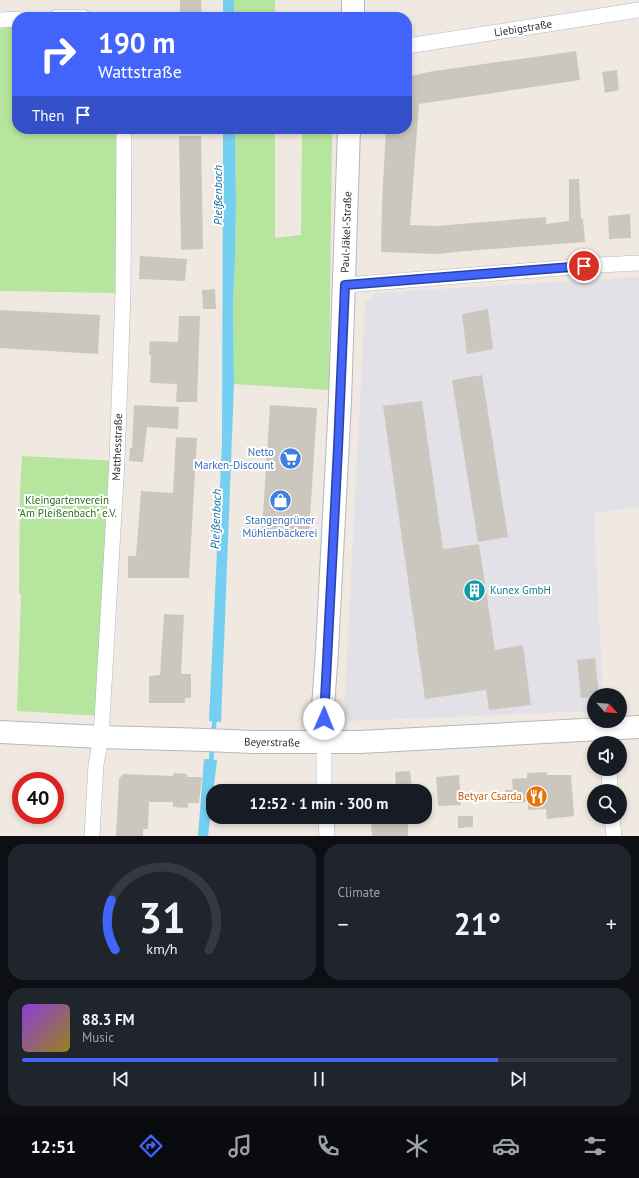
<!DOCTYPE html>
<meta charset="utf-8">
<style>
body{margin:0;font-family:"PT Sans",sans-serif;background:#20242c;color:#f1f3f6;height:100vh;display:flex;flex-direction:column;font-size:15px;white-space:nowrap}
*{box-sizing:border-box;margin:0}
p{font-size:13px;color:#9ea1a6}
.icon{flex:none;width:22px;height:22px;fill:none;stroke:currentColor;stroke-width:2;stroke-linecap:round;stroke-linejoin:round}
.map{position:relative;height:836px;overflow:hidden}
.drawer{display:flex;flex-direction:column;gap:8px;padding:8px;background:#0d0f14;flex:1}
.drawer>*{flex:none}
.guide{position:absolute;left:12px;top:12px;width:400px;height:122px;border-radius:16px;box-shadow:0 2px 6px #0003;background:#4264fb;color:#fff;overflow:hidden}
.needle{width:26px;rotate:116deg}
.buttons{position:absolute;left:587px;top:688px;display:grid;gap:8px}
.buttons a{display:grid;place-items:center;width:40px;height:40px;border-radius:50%;background:#171b24;box-shadow:0 2px 6px #0003;font-size:20px}
.speed{position:absolute;left:12px;top:772px;display:flex;gap:8px;font-size:20px;font-weight:700;text-align:center}
.speed>*{display:grid;place-content:center;width:52px;height:52px;border-radius:50%;background:#171b24;box-shadow:0 2px 6px #0003;line-height:1}
.speed .limit{border:6px solid #d22;background:#fff;color:#111}
.pin{position:absolute;display:grid;place-items:center;width:34px;height:34px;color:#fff;margin:-17px;border:2px solid #fff;border-radius:50%;box-shadow:0 1px 4px #0007}
.me{position:absolute;width:44px;margin:-22px;rotate:1deg;stroke-linejoin:round;filter:drop-shadow(0 0 3px #0008)}
.turn{display:flex;align-items:center;gap:14px;height:84px;padding:0 20px;font-size:18px}
.turn .icon{width:52px;height:52px;stroke-width:2.5}
.turn b{display:block;font-size:28px;line-height:34px}
.then{display:flex;align-items:center;height:38px;padding:0 20px;background:#0003;gap:8px;font-size:15px}
.big{font-size:30px;font-weight:800;line-height:1.1}
.drawer .widget{flex:1;display:flex;flex-direction:column;justify-content:center;gap:6px;min-width:0;padding:0 14px;border-radius:16px;background:#20242c}
.drawer .dial{align-items:center;gap:0}
.dial svg{height:104px;overflow:visible;fill:none;stroke:#363941;stroke-width:7;stroke-linecap:round;text-anchor:middle}
.dial text{fill:#f1f3f6;stroke:none}
.song{display:flex;align-items:center;gap:12px}
.cover{width:48px;height:48px;border-radius:6px;background:linear-gradient(135deg,hsl(270 70% 55%),hsl(50 70% 35%))}
.played{height:4px;border-radius:2px;background:linear-gradient(90deg,#4264fb 80%,#363941 80%)}
.keys{display:flex;justify-content:space-around;direction:ltr}
.heat{display:flex;justify-content:space-between;align-items:center;font-size:22px;direction:ltr}
.drawer .tiles{flex:1;display:grid;gap:8px;grid-template-columns:1fr 1fr}
.widget:last-child{grid-column:span 2}
.trip{position:absolute;left:206px;top:784px;width:226px;height:40px;border-radius:16px;background:#171b24;box-shadow:0 2px 6px #0003;font-weight:800;line-height:40px;text-align:center}
.menu{display:flex;height:64px;justify-content:space-around;align-items:center;background:#090b0e;color:#9ea1a6}
.menu .icon{width:28px;height:28px}
.menu .selected{color:#4264fb}
.menu b{font-size:18px;color:#f1f3f6}
.map>svg:first-child{display:block}
.industrial{fill:#e3e1e8}
.green{fill:#b6e59e}
.water{fill:#75cff0}
.lines{fill:none;stroke-linecap:round;stroke-linejoin:round}
.stream{stroke:#75cff0;stroke-width:4.5}
.building{fill:#cbc7bf}
.street-casing{stroke:#b4b7c1;stroke-width:16}
.secondary-casing{stroke:#b4b7c1;stroke-width:24}
.street{stroke:#fff;stroke-width:15}
.secondary{stroke:#fff;stroke-width:22}
.route-casing{stroke:#2b41a3;stroke-width:10}
.route{stroke:#4264fb;stroke-width:7}
.labels{text-anchor:middle;stroke-width:4;stroke-linejoin:round;paint-order:stroke}
.street-label{font-size:11px;fill:#2e2e2e;stroke:#fff}
.shop-label{font-size:11px;fill:#366cbe;stroke:#fff;text-anchor:end}
.park-label{font-size:11px;fill:#2c6e1b;stroke:#fff}
.culture-label{font-size:11px;fill:#0d838f;stroke:#fff;text-anchor:start}
.food-label{font-size:11px;fill:#c56008;stroke:#fff;text-anchor:end}
.water-label{font-size:12px;font-style:italic;fill:#0d6fa3;stroke:#fff}
</style>
<div class="map">
<svg width="639" height="836" viewBox="0 0 639 836">
<rect width="100%" height="100%" fill="#efe9e1"/>
<path class="industrial" d="M 639,277 L 639,507 L 594,513 L 603,695 L 594,695 L 594,711 L 351,721 L 344,715 L 365,303 L 376,293 Z"/>
<g class="green">
<rect x="234" y="0" width="41" height="17"/>
<path d="M 17,19 L 17,129 L 124,129 L 123,293 L 0,291 L 0,20 Z"/>
<path d="M 235,129 L 275,129 L 275,238 L 301,235 L 302,133 L 332,133 L 329,390 L 234,384 L 233,303 L 235,260 L 236,202 Z"/>
<path d="M 22,456 L 117,461 L 103,716 L 17,711 L 21,595 L 19,592 L 20,492 Z"/>
</g>
<g class="water">
<rect x="223" y="0" width="11" height="17"/>
<path d="M 223,129 L 235,129 L 236,202 L 235,260 L 233,303 L 234,384 L 221,722 L 209,721 L 222,443 Z"/>
<path d="M 204,759 L 217,760 L 208,836 L 198,836 Z"/>
</g>
<g class="lines">
<g class="stream">
<path d="M 213,735 L 215,716"/>
<path d="M 211,765 L 212,746"/>
</g>
</g>
<g class="building">
<path d="M 180,0 L 201,0 L 202,17 L 180,17 Z"/>
<path d="M 576,51 L 580,80 L 419,104 L 410,225 L 435,226 L 546,217 L 546,224 L 569,221 L 569,179 L 579,179 L 581,219 L 583,219 L 585,242 L 466,251 L 437,254 L 381,252 L 382,202 L 386,129 L 407,129 L 407,77 L 428,72 Z"/>
<path d="M 617,70 L 619,90 L 605,93 L 602,72 Z"/>
<path d="M 179,136 L 201,136 L 203,249 L 181,250 Z"/>
<path d="M 630,214 L 631,238 L 609,239 L 608,216 Z"/>
<path d="M 140,256 L 187,259 L 185,281 L 139,279 Z"/>
<path d="M 215,289 L 216,309 L 203,309 L 202,290 Z"/>
<path d="M 488,309 L 493,349 L 467,354 L 462,314 Z"/>
<path d="M 0,310 L 100,315 L 98,354 L 0,348 Z"/>
<path d="M 179,316 L 200,316 L 197,402 L 176,402 L 177,384 L 150,383 L 151,355 L 149,355 L 150,341 L 178,342 Z"/>
<path d="M 482,375 L 508,537 L 478,542 L 452,380 Z"/>
<path d="M 422,401 L 443,549 L 479,544 L 495,650 L 523,645 L 531,705 L 489,710 L 486,690 L 425,699 L 383,406 Z"/>
<path d="M 134,405 L 179,407 L 178,429 L 147,427 L 143,462 L 129,461 L 130,448 L 132,448 Z"/>
<path d="M 270,405 L 317,408 L 309,534 L 262,531 Z"/>
<path d="M 176,437 L 197,438 L 189,578 L 128,578 L 128,556 L 136,556 L 141,491 L 173,493 Z"/>
<path d="M 164,614 L 184,615 L 181,674 L 191,674 L 191,698 L 185,698 L 185,703 L 149,703 L 149,676 L 160,675 Z"/>
<path d="M 595,658 L 599,695 L 594,695 L 594,697 L 581,698 L 577,660 Z"/>
<path d="M 410,771 L 412,786 L 396,787 L 395,772 Z"/>
<path d="M 547,772 L 547,775 L 571,775 L 574,816 L 547,819 L 546,809 L 528,810 L 528,802 L 506,803 L 505,790 L 513,790 L 512,779 L 527,778 L 527,773 Z"/>
<path d="M 174,773 L 187,774 L 187,777 L 202,777 L 199,803 L 188,803 L 188,808 L 173,807 L 173,802 L 149,802 L 148,829 L 143,829 L 143,836 L 116,836 L 119,779 L 123,774 L 173,776 Z"/>
<path d="M 459,775 L 461,805 L 438,806 L 436,777 Z"/>
<path d="M 458,816 L 473,816 L 473,827 L 458,828 Z"/>
<path d="M 374,817 L 399,817 L 399,823 L 408,822 L 408,836 L 372,836 L 371,821 L 374,821 Z"/>
</g>
<g class="lines">
<defs>
<g id="street">
<path d="M 57,17 L 83,17"/>
<path d="M 0,20 L 17,19"/>
<path d="M 407,46 L 639,10"/>
<path d="M 345,285 L 599,265 L 639,263"/>
<path d="M 324,743 L 324,791"/>
<path d="M 609,769 L 610,791"/>
<path d="M 326,817 L 327,836"/>
<path d="M 612,817 L 614,836"/>
<path d="M 92,836 L 96,764 L 101,737 L 117,461 L 123,293 L 124,129"/>
</g>
<g id="secondary">
<path d="M 353,17 L 353,0"/>
<path d="M 0,732 L 101,737 L 207,740 L 252,742 L 360,742 L 639,727"/>
<path d="M 324,743 L 323,707 L 327,650 L 340,401 L 349,129"/>
</g>
</defs>
<use href="#street" class="street-casing"/>
<use href="#secondary" class="secondary-casing"/>
<use href="#street" class="street"/>
<use href="#secondary" class="secondary"/>
</g>
<g class="lines">
<defs>
<path id="route" d="M 324,719 L 338,448 L 345,285 L 584,266"/>
</defs>
<use href="#route" class="route-casing"/>
<use href="#route" class="route"/>
</g>
<defs>
<symbol id="supermarket-disc" viewBox="-11 -11 22 22"><circle r="9.5" fill="#3f7fe0" stroke="#fff"/><path d="M-6-5.5h2.5l.6 2H6L4.5 2H-2.5L-4.4-4H-6ZM-1.5 3.2a1.3 1.3 0 1 0 .1 0ZM3 3.2a1.3 1.3 0 1 0 .1 0Z" fill="#fff"/></symbol>
<symbol id="shop-disc" viewBox="-11 -11 22 22"><circle r="9.5" fill="#3f7fe0" stroke="#fff"/><path d="M-5-2.5h2.3a2.7 3.5 0 0 1 5.4 0H5L5.5 6h-11ZM-1.5-2.5h3a1.5 2.3 0 0 0-3 0Z" fill="#fff"/></symbol>
<symbol id="building-disc" viewBox="-11 -11 22 22"><circle r="9.5" fill="#0f9aa8" stroke="#fff"/><path d="M-4-6H4V6H1V3H-1V6H-4ZM-2.5-4.3h1.7v1.8h-1.7ZM.8-4.3h1.7v1.8H.8ZM-2.5-1h1.7V.8h-1.7ZM.8-1h1.7V.8H.8Z" fill="#fff"/></symbol>
<symbol id="restaurant-disc" viewBox="-11 -11 22 22"><circle r="9.5" fill="#e8710a" stroke="#fff"/><path d="M-5-6h1v4h1v-4h1v4h1v-4h1v5L-1.5 .5V6h-2V.5L-5-1ZM5-6V6H3V1.5H1.5Q1.5-4 5-6Z" fill="#fff"/></symbol>
</defs>
<g fill-rule="evenodd">
<use href="#supermarket-disc" x="278" y="446" width="25" height="25"/>
<use href="#shop-disc" x="268" y="488" width="25" height="25"/>
<use href="#building-disc" x="462" y="578" width="25" height="25"/>
<use href="#restaurant-disc" x="524" y="784" width="25" height="25"/>
</g>
<g class="labels">
<g class="street-label">
<text transform="translate(523 28) rotate(-9)" y="4">Liebigstraße</text>
<text transform="translate(346 232) rotate(-88)" y="4">Paul-Jäkel-Straße</text>
<text transform="translate(117 447) rotate(-88)" y="4">Matthesstraße</text>
<text transform="translate(272 742) rotate(1)" y="4">Beyerstraße</text>
</g>
<g class="shop-label">
<text x="274" y="456">Netto<tspan x="274" dy="13">Marken-Discount</tspan></text>
<text x="280" y="524" text-anchor="middle">Stangengrüner<tspan x="280" dy="13">Mühlenbäckerei</tspan></text>
</g>
<g class="park-label">
<text x="67" y="504">Kleingartenverein<tspan x="67" dy="13">"Am Pleißenbach" e.V.</tspan></text>
</g>
<g class="culture-label">
<text x="490" y="594">Kunex GmbH</text>
</g>
<g class="food-label">
<text x="522" y="800">Betyar Csarda</text>
</g>
<g class="water-label">
<text transform="translate(218 195) rotate(-90)" y="4">Pleißenbach</text>
<text transform="translate(216 519) rotate(-88)" y="4">Pleißenbach</text>
</g>
</g>
</svg>
<div class="buttons">
<a><svg class="needle" viewBox="-14 -14 28 28"><path d="M0-13l5 13h-10z" fill="#e53935"/><path d="M0 13l5-13h-10z" fill="#9ea1a6"/></svg></a>
<a><svg class="icon" aria-label="sound" viewBox="0 0 24 24"><path d="M4 9h4l5-4v14l-5-4H4zM17 9q2 3 0 6"/></svg></a>
<a><svg class="icon" aria-label="search" viewBox="0 0 24 24"><circle cx="10" cy="10" r="6"/><path d="M15 15l6 6"/></svg></a>
</div>
<div class="speed"><div class="limit">40</div></div>
<div class="pin" style="left:584px;top:266px;background:#d93025"><svg class="icon" aria-label="arrive" viewBox="0 0 24 24"><path d="M6 21V4h12l-3 4 3 4H6"/></svg></div>
<svg class="me" style="left:324px;top:719px" viewBox="-20 -20 40 40"><circle r="19" fill="#fff"/><path d="M0-13L10 11 0 6-10 11z" fill="#4264fb"/></svg>
<div class="trip">12:52 · 1 min · 300 m</div>
<div class="guide">
<div class="turn"><svg class="icon" aria-label="right" viewBox="0 0 24 24"><path d="M7 20v-9h11M14 6l5 5-5 5"/></svg><div><b>190 m</b>Wattstraße</div></div>
<div class="then">Then<svg class="icon" aria-label="arrive" viewBox="0 0 24 24"><path d="M6 21V4h12l-3 4 3 4H6"/></svg></div>
</div>
</div>
<section class="drawer">
<div class="tiles">
<div class="widget dial"><svg viewBox="0 0 100 80">
<path d="M14 69A42 42 0 1 1 86 69"/>
<path d="M14 69A42 42 0 0 1 11 31" stroke="#4264fb"/>
<text x="50" y="56" font-size="32" font-weight="700">31</text>
<text x="50" y="72" font-size="11">km/h</text>
</svg></div>
<div class="widget"><p>Climate</p>
<div class="heat"><a>−</a><b class="big">21°</b><a>+</a></div>
</div>
<div class="widget">
<div class="song"><i class="cover"></i><div><b>88.3 FM</b><p>Music</p></div></div>
<div class="played"></div>
<div class="keys"><svg class="icon" aria-label="previous" viewBox="0 0 24 24"><path d="M18 5L8 12l10 7zM5 5v14"/></svg><svg class="icon" aria-label="pause" viewBox="0 0 24 24"><path d="M8 5v14M16 5v14"/></svg><svg class="icon" aria-label="next" viewBox="0 0 24 24"><path d="M6 5l10 7-10 7zM19 5v14"/></svg></div>
</div>
</div>
</section>
<nav class="menu">
<b>12:51</b>
<svg class="icon selected" aria-label="directions" viewBox="0 0 24 24"><path d="M12 3l9 9-9 9-9-9zM9 14v-3h6M13 9l2 2-2 2"/></svg>
<svg class="icon" aria-label="music" viewBox="0 0 24 24"><path d="M9 18V5l10-2v13"/><circle cx="6" cy="18" r="3"/><circle cx="16" cy="16" r="3"/></svg>
<svg class="icon" aria-label="phone" viewBox="0 0 24 24"><path d="M5 4h4l2 5-3 2q2 4 5 5l2-3 5 2v4C11 20 4 13 5 4z"/></svg>
<svg class="icon" aria-label="climate" viewBox="0 0 24 24"><path d="M12 3v18M4 7l16 10M4 17L20 7"/></svg>
<svg class="icon" aria-label="car" viewBox="0 0 24 24"><path d="M5 17H2v-5l4-1 3-4h7l3 4 3 1v5h-3M9 17h6M6 11h13"/><circle cx="7" cy="17" r="2"/><circle cx="17" cy="17" r="2"/></svg>
<svg class="icon" aria-label="filters" viewBox="0 0 24 24"><path d="M4 7h16M4 17h16"/><circle cx="9" cy="7" r="2"/><circle cx="15" cy="17" r="2"/></svg>
</nav>
